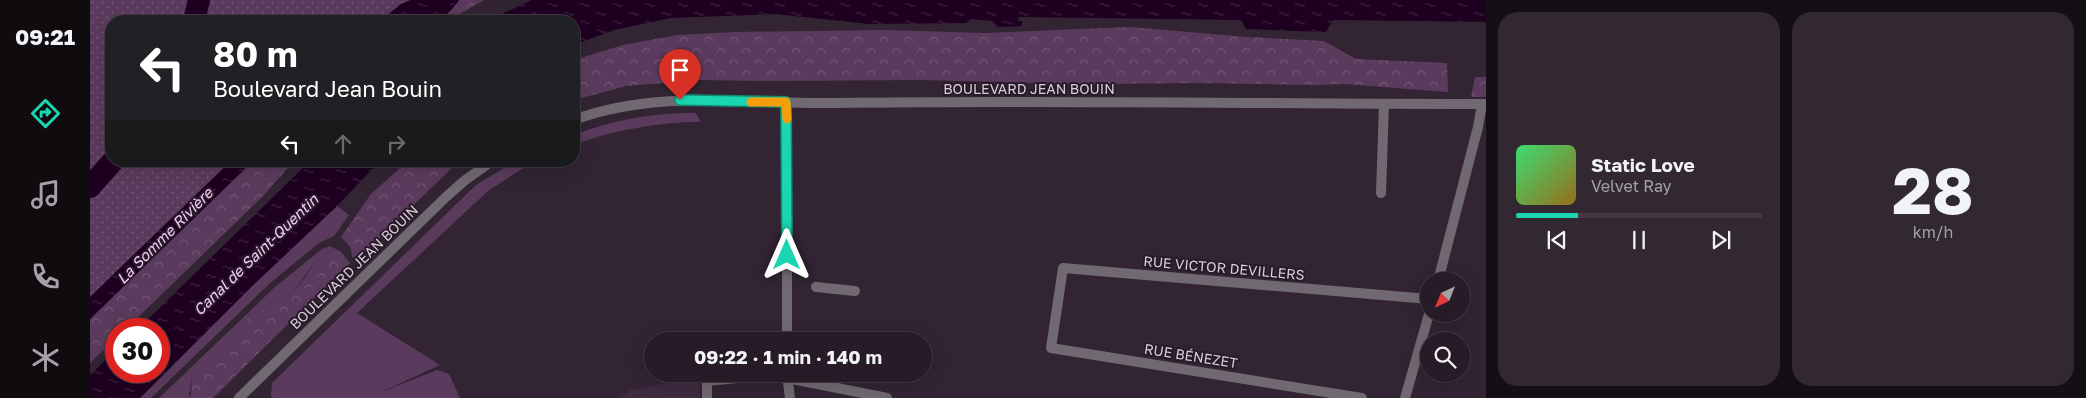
<!DOCTYPE html>
<meta charset="utf-8">
<style>
body{margin:0;font-family:"Golos Text",sans-serif;background:#322832;color:#f1f3f6;height:100vh;display:flex;flex-direction:column;font-size:19px;white-space:nowrap}
*{box-sizing:border-box;margin:0}
p{font-size:16px;color:#a4a1a7}
.icon{flex:none;width:28px;height:28px;fill:none;stroke:currentColor;stroke-width:2;stroke-linecap:round;stroke-linejoin:round}
.map{position:relative;flex:1;overflow:hidden}
.panel{display:flex;flex-direction:column;gap:12px;padding:12px;background:#150f15;width:600px}
.panel>*{flex:none}
.hud{position:absolute;left:15px;top:15px;width:475px;height:152px;border-radius:20px;box-shadow:0 5px 20px #0002,0 0 0 1px #423943;background:#202124;color:#fff;overflow:hidden}
.needle{width:32px;rotate:223deg}
.controls{position:absolute;left:1330px;top:272px;display:grid;gap:10px}
.controls a{display:grid;place-items:center;width:50px;height:50px;border-radius:50%;background:#261b26;box-shadow:0 5px 20px #0002,0 0 0 1px #423943;font-size:25px}
.speed{position:absolute;left:15px;top:318px;display:flex;gap:10px;font-size:25px;font-weight:700;text-align:center}
.speed>*{display:grid;place-content:center;width:65px;height:65px;border-radius:50%;background:#261b26;box-shadow:0 5px 20px #0002,0 0 0 1px #423943;line-height:1}
.speed .limit{border:8px solid #d22;background:#fff;color:#111}
.pin{position:absolute;display:grid;place-items:center;width:42px;height:42px;color:#fff;margin:-51px -21px;border-radius:50% 50% 50% 0;rotate:-45deg;box-shadow:0 0 5px #0007}
.pin .icon{rotate:45deg}
.me{position:absolute;width:55px;margin:-28px;rotate:0deg;stroke-linejoin:round;filter:drop-shadow(0 0 4px #0008)}
.turn{display:flex;align-items:center;gap:18px;height:105px;padding:0 25px;font-size:22px}
.turn .icon{width:65px;height:65px;stroke-width:2.5}
.turn b{display:block;font-size:35px;line-height:42px}
.lanes{display:flex;align-items:center;height:48px;padding:0 25px;background:#0003;justify-content:center;gap:25px;direction:ltr}
.lanes .off{opacity:.35}
.panel .card{flex:1;display:flex;flex-direction:column;justify-content:center;gap:8px;min-width:0;padding:0 18px;border-radius:20px;background:#322832}
.panel .dial{align-items:center;gap:0}
.dial b{font-size:65px;line-height:1}
.song{display:flex;align-items:center;gap:15px}
.cover{width:60px;height:60px;border-radius:8px;background:linear-gradient(135deg,hsl(140 70% 55%),hsl(40 70% 35%))}
.played{height:5px;border-radius:2px;background:linear-gradient(90deg,#1bd5b1 25%,#423943 25%)}
.keys{display:flex;justify-content:space-around;direction:ltr}
.panel .tiles{flex:1;display:grid;gap:12px;grid-template-columns:repeat(2,1fr)}
.trip{position:absolute;left:554px;top:332px;width:288px;height:50px;border-radius:25px;background:#261b26;box-shadow:0 5px 20px #0002,0 0 0 1px #423943;font-weight:700;line-height:50px;text-align:center}
main{display:flex;flex:1;min-height:0}
.menu{display:flex;flex-direction:column;width:90px;justify-content:space-around;align-items:center;background:#0f0b0f;color:#a4a1a7}
.menu .icon{width:35px;height:35px}
.menu .current{color:#1bd5b1}
.menu b{font-size:22px;color:#f1f3f6}
.map>svg:first-child{display:block}
.built{fill:#3f2b40}
.green{fill:#5b3b5d}
.forest{fill:url(#forest-crowns)}
.park{fill:url(#park-dots)}
.water{fill:url(#water-ripples)}
.lines{fill:none;stroke-linecap:round;stroke-linejoin:round}
.river{stroke:#1e0021;stroke-width:22}
.minor{stroke:#716971;stroke-width:10}
.tertiary{stroke:#716971;stroke-width:10}
.route-casing{stroke:#128a73;stroke-width:12}
.route{stroke:#1bd5b1;stroke-width:9}
.slow{stroke:#f59e0b;stroke-width:9}
.labels{text-anchor:middle;stroke-width:4;stroke-linejoin:round;paint-order:stroke}
.street-label{font-size:14px;fill:#d7cdd7;stroke:#281a29}
.water-label{font-size:15px;font-style:italic;fill:#f8cbfa;stroke:#281a29}
</style>
<main>
<nav class="menu">
<b>09:21</b>
<svg class="icon current" aria-label="directions" viewBox="0 0 24 24"><path d="M12 3l9 9-9 9-9-9zM9 14v-3h6M13 9l2 2-2 2"/></svg>
<svg class="icon" aria-label="music" viewBox="0 0 24 24"><path d="M9 18V5l10-2v13"/><circle cx="6" cy="18" r="3"/><circle cx="16" cy="16" r="3"/></svg>
<svg class="icon" aria-label="phone" viewBox="0 0 24 24"><path d="M5 4h4l2 5-3 2q2 4 5 5l2-3 5 2v4C11 20 4 13 5 4z"/></svg>
<svg class="icon" aria-label="climate" viewBox="0 0 24 24"><path d="M12 3v18M4 7l16 10M4 17L20 7"/></svg>
</nav>
<div class="map">
<svg width="1396" height="398" viewBox="0 0 1396 398">
<defs>
<pattern id="forest-crowns" width="20" height="18" patternUnits="userSpaceOnUse" patternTransform="scale(1.25)"><rect width="20" height="18" fill="#5b3b5d"/><path d="M2 6a3 3 0 1 1 6 0M12 15a3 3 0 1 1 6 0" fill="none" stroke="#725674"/></pattern>
<pattern id="park-dots" width="8" height="8" patternUnits="userSpaceOnUse" patternTransform="scale(1.25)"><rect width="8" height="8" fill="#5b3b5d"/><path d="M2 2h.1M6 6h.1" fill="none" stroke="#725674" stroke-width="1.8" stroke-linecap="round"/></pattern>
<pattern id="water-ripples" width="26" height="14" patternUnits="userSpaceOnUse" patternTransform="scale(1.25)"><rect width="26" height="14" fill="#1e0021"/><path d="M2 4q2-2 4 0t4 0M15 11q2-2 4 0t4 0" fill="none" stroke="#3e2440"/></pattern>
</defs>
<rect width="100%" height="100%" fill="#322433"/>
<path class="built" d="M 609,377 L 610,398 L 530,398 L 540,390 Z"/>
<g class="green">
<path d="M 606,113 L 611,122 C 571,122 522,130 484,145 L 484,135 C 521,120 566,112 606,113 Z"/>
<path d="M 426,161 L 444,161 L 398,191 L 267,313 L 350,365 L 289,393 L 347,370 L 359,374 L 370,398 L 183,398 L 181,396 L 182,383 L 386,185 Z"/>
<path d="M 247,206 L 259,215 L 244,236 L 229,243 L 179,284 L 61,398 L 50,398 L 159,289 Z"/>
<path d="M 240,246 L 250,251 L 244,250 L 226,260 L 213,279 L 194,303 L 164,313 L 155,321 L 152,330 L 130,352 L 114,363 L 102,376 L 99,396 L 97,398 L 69,398 L 185,287 L 232,249 Z"/>
</g>
<g class="forest">
<path d="M 369,0 L 394,0 L 358,21 L 343,21 L 358,14 Z"/>
<path d="M 1040,27 L 1158,37 L 1234,41 L 1266,59 L 1357,63 L 1358,92 L 1254,84 L 1225,85 L 1108,83 L 1004,84 L 828,80 L 680,81 L 611,80 L 536,86 L 484,100 L 484,60 L 533,45 L 587,35 L 646,32 L 795,30 L 895,33 Z"/>
<path d="M 1385,77 L 1396,77 L 1396,97 L 1381,97 Z"/>
<path d="M 163,161 L 204,161 L 172,197 L 36,329 L 26,329 L 26,338 L 0,363 L 0,319 Z"/>
<path d="M 318,161 L 369,161 L 267,260 L 262,257 L 261,248 L 251,237 L 281,194 Z"/>
<path d="M 244,250 L 250,251 L 260,263 L 123,398 L 97,398 L 101,395 L 102,376 L 114,363 L 130,352 L 152,330 L 155,321 L 164,313 L 194,302 L 215,278 L 226,260 Z"/>
</g>
<path class="park" d="M 0,0 L 336,0 L 300,21 L 21,21 L 21,161 L 141,161 L 0,297 Z"/>
<g class="water">
<path d="M 320,0 L 369,0 C 351,29 321,21 290,21 L 311,4 Z"/>
<path d="M 442,0 L 1396,0 L 1396,22 L 1243,20 L 1236,32 L 1156,29 L 1151,20 L 929,17 L 928,21 L 932,21 L 932,26 L 908,27 L 902,21 L 881,19 L 876,23 L 779,24 L 685,14 L 581,18 L 524,30 L 484,45 L 484,21 L 396,21 Z"/>
<path d="M 141,161 L 163,161 L 0,319 L 0,297 Z"/>
<path d="M 220,161 L 290,161 L 247,206 L 159,289 L 50,398 L 0,398 L 0,375 L 26,350 L 26,371 L 69,371 L 69,329 L 48,329 Z"/>
</g>
<g class="lines">
<g class="river">
<path d="M 104,21 L 109,0"/>
<path d="M 0,187 L 23,161"/>
</g>
<g class="minor">
<path d="M 697,102 L 697,341"/>
<path d="M 1291,193 L 1294,104"/>
<path d="M 1348,281 L 1388,127 L 1392,104"/>
<path d="M 726,287 L 765,291"/>
<path d="M 691,374 L 697,378 L 797,398"/>
<path d="M 697,374 L 700,398"/>
<path d="M 617,398 L 617,381 L 686,374"/>
<path d="M 1272,398 L 961,348 L 973,268 L 1339,299"/>
<path d="M 1315,398 L 1339,314"/>
</g>
<g class="tertiary">
<path d="M 484,120 C 567,89 657,104 743,103 C 961,100 1178,104 1396,104"/>
<path d="M 149,398 L 356,197 L 374,181 L 402,161"/>
</g>
</g>
<g class="lines">
<defs>
<path id="route" d="M 590,100 L 696,102 L 697,255"/>
</defs>
<use href="#route" class="route-casing"/>
<use href="#route" class="route"/>
<path class="slow" d="M 661,102 L 696,102 L 697,119"/>
</g>
<g class="labels">
<g class="street-label">
<text x="939" y="94">BOULEVARD JEAN BOUIN</text>
<text transform="translate(264 267) rotate(-44)" y="5">BOULEVARD JEAN BOUIN</text>
<text transform="translate(1134 268) rotate(5)" y="5">RUE VICTOR DEVILLERS</text>
<text transform="translate(1101 356) rotate(9)" y="5">RUE BÉNEZET</text>
</g>
<g class="water-label">
<text transform="translate(75 236) rotate(-45)" y="5">La Somme Rivière</text>
<text transform="translate(166 255) rotate(-44)" y="5">Canal de Saint-Quentin</text>
</g>
</g>
</svg>
<div class="controls">
<a><svg class="needle" viewBox="-14 -14 28 28"><path d="M0-13l5 13h-10z" fill="#e53935"/><path d="M0 13l5-13h-10z" fill="#a4a1a7"/></svg></a>
<a><svg class="icon" aria-label="search" viewBox="0 0 24 24"><circle cx="10" cy="10" r="6"/><path d="M15 15l6 6"/></svg></a>
</div>
<div class="speed"><div class="limit">30</div></div>
<div class="pin" style="left:590px;top:100px;background:#d93025"><svg class="icon" aria-label="arrive" viewBox="0 0 24 24"><path d="M6 21V4h12l-3 4 3 4H6"/></svg></div>
<svg class="me" style="left:697px;top:255px" viewBox="-20 -20 40 40"><path d="M0-17L14 15 0 8-14 15z" fill="#1bd5b1" stroke="#fff" stroke-width="4"/></svg>
<div class="trip">09:22 · 1 min · 140 m</div>
<div class="hud">
<div class="turn"><svg class="icon" aria-label="left" viewBox="0 0 24 24"><path d="M17 20v-9H6M10 6l-5 5 5 5"/></svg><div><b>80 m</b>Boulevard Jean Bouin</div></div>
<div class="lanes"><svg class="icon" aria-label="left" viewBox="0 0 24 24"><path d="M17 20v-9H6M10 6l-5 5 5 5"/></svg><svg class="icon off" aria-label="ahead" viewBox="0 0 24 24"><path d="M12 20V5M6 11l6-6 6 6"/></svg><svg class="icon off" aria-label="right" viewBox="0 0 24 24"><path d="M7 20v-9h11M14 6l5 5-5 5"/></svg></div>
</div>
</div>
<section class="panel">
<div class="tiles">
<div class="card">
<div class="song"><i class="cover"></i><div><b>Static Love</b><p>Velvet Ray</p></div></div>
<div class="played"></div>
<div class="keys"><svg class="icon" aria-label="previous" viewBox="0 0 24 24"><path d="M18 5L8 12l10 7zM5 5v14"/></svg><svg class="icon" aria-label="pause" viewBox="0 0 24 24"><path d="M8 5v14M16 5v14"/></svg><svg class="icon" aria-label="next" viewBox="0 0 24 24"><path d="M6 5l10 7-10 7zM19 5v14"/></svg></div>
</div>
<div class="card dial"><b>28</b><p>km/h</p></div>
</div>
</section>
</main>
